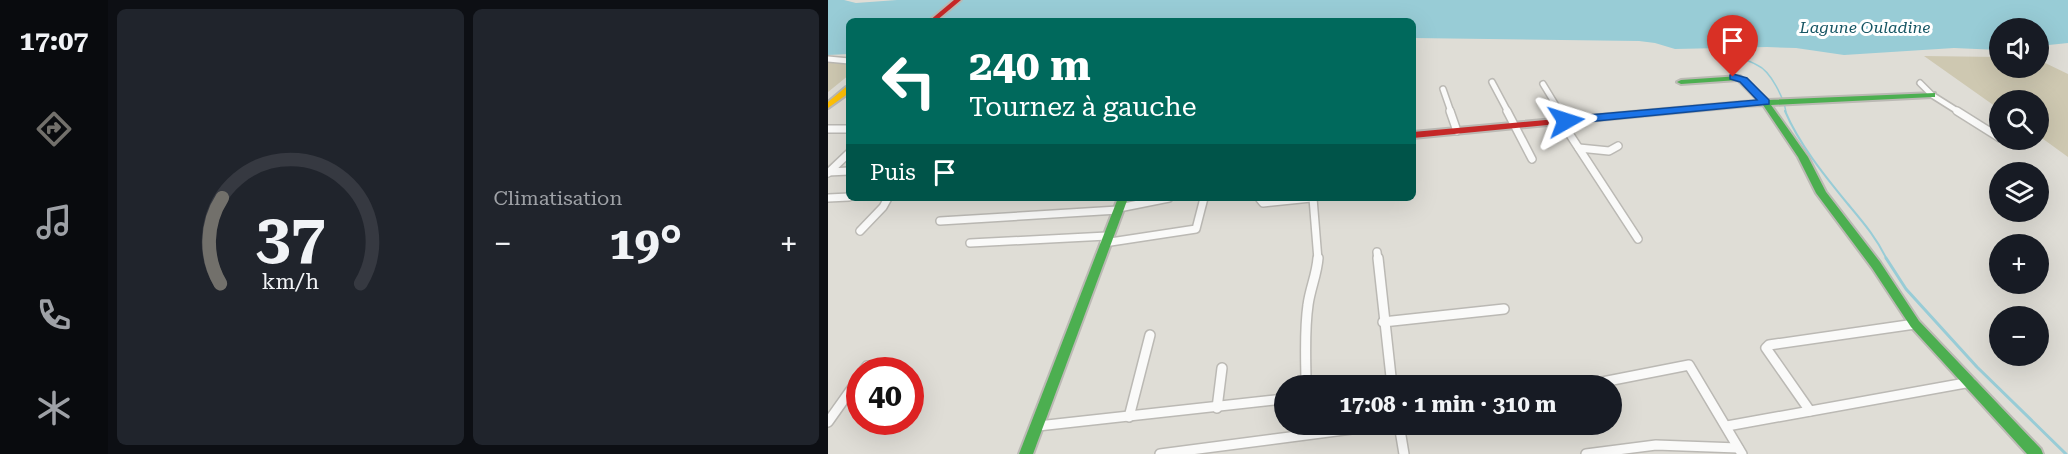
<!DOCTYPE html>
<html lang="fr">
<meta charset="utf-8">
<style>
body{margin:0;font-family:"Roboto Serif",serif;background:#20242c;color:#f1f3f6;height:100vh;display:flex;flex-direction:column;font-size:22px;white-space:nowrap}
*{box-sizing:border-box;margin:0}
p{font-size:20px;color:#9ea1a6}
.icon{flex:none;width:33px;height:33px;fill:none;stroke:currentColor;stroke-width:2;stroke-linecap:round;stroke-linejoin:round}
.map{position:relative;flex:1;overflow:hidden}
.drawer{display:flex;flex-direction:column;gap:9px;padding:9px;background:#0d0f14;width:720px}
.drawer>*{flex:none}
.hud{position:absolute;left:18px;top:18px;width:570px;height:183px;border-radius:9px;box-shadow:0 6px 24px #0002;background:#00695c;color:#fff;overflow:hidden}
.fabs{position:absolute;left:1161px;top:18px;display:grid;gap:12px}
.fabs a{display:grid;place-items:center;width:60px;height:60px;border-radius:50%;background:#171b24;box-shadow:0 6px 24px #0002;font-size:30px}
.speed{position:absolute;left:18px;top:357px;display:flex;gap:12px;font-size:30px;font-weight:700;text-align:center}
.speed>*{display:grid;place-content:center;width:78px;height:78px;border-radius:50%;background:#171b24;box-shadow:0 6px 24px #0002;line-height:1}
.speed .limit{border:9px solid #d22;background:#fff;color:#111}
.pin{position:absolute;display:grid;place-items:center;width:51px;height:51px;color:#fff;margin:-62px -26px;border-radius:50% 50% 50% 0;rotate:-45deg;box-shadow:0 0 6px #0007}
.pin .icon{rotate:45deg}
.me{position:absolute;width:66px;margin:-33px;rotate:84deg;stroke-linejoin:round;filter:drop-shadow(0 0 4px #0008)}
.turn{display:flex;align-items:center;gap:21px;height:126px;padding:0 24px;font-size:27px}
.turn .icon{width:78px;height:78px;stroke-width:2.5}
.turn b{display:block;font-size:42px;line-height:51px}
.then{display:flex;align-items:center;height:57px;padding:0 24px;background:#0003;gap:12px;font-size:22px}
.big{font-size:45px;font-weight:700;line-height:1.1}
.drawer .card{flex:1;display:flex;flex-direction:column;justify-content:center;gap:9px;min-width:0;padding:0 21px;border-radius:9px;background:#20242c}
.drawer .dial{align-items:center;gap:0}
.dial svg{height:156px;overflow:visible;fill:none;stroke:#363941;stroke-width:7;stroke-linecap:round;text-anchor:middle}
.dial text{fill:#f1f3f6;stroke:none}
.heat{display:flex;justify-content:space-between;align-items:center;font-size:33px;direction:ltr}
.drawer .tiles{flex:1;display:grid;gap:9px;grid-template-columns:repeat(2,1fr)}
.trip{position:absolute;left:446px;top:375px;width:348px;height:60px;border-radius:30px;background:#171b24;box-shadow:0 6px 24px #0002;font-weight:700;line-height:60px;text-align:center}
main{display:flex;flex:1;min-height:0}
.tabs{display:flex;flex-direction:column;width:108px;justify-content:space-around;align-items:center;background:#090b0e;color:#9ea1a6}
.tabs .icon{width:42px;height:42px}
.tabs .active{color:#72706b}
.tabs b{font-size:27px;color:#f1f3f6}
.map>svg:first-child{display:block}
.green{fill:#cec8b1}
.water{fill:#98ccd6}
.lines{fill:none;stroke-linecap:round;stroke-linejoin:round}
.stream-far2{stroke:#98ccd6;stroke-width:1.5}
.stream-far1{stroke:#98ccd6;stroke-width:2}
.stream{stroke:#98ccd6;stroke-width:3}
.street-far2-casing{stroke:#bbb9b4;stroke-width:8}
.street-far1-casing{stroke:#bbb9b4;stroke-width:10}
.street-casing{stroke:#bbb9b4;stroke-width:12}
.fast-casing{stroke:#bbb9b4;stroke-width:4}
.slow-casing{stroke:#bbb9b4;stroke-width:4}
.jam-casing{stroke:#bbb9b4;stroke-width:4}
.street-far2{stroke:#fafaf9;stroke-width:5}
.street-far1{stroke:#fafaf9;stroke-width:7}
.street{stroke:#fafaf9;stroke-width:9}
.fast{fill:#4caf50;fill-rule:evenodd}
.slow{fill:#ffc107;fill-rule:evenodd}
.jam{fill:#c62828;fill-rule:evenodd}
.route{fill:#1a73e8;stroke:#114b97;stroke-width:1.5}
.labels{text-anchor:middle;stroke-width:6;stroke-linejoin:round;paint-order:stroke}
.far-water-label{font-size:16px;font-style:italic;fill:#155563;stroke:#fff}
</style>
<main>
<nav class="tabs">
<b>17:07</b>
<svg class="icon active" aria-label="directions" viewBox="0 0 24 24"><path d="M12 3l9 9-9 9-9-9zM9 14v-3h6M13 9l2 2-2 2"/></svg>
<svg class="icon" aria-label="music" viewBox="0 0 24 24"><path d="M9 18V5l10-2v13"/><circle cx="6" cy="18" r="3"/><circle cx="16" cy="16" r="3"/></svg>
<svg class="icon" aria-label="phone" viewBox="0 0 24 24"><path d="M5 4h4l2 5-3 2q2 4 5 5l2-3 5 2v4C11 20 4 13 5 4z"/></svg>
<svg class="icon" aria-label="climate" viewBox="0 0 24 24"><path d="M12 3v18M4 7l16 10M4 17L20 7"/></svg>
</nav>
<section class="drawer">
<div class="tiles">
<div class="card dial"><svg viewBox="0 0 100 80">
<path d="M14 69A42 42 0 1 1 86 69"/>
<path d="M14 69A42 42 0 0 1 15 25" stroke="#72706b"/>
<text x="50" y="56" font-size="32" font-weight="700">37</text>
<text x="50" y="72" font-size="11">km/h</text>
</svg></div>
<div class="card"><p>Climatisation</p>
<div class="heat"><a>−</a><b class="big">19°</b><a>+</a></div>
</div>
</div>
</section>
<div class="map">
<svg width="1240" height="454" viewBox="0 0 1240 454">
<rect width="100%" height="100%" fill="#dfddd6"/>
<g class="green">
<path d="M 1096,56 L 1171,57 L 1172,68 L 1210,68 L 1211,60 L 1240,74 L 1240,157 L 1211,136 L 1210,100 L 1172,100 L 1171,109 Z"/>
<path d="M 0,62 L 21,64 L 21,75 L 0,92 Z"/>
</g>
<path class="water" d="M 0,0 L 16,0 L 28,3 L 69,0 L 1240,0 L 1240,43 L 1211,46 L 1210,28 L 1172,28 L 1171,50 L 1126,48 L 1016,55 L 968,48 L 939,47 L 847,49 L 827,43 L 811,41 L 585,38 L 585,21 L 21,21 L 21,54 L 0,55 Z"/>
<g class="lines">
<path class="stream-far2" d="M 891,47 C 907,59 915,57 929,65 C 943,71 956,99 958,112"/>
<path class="stream-far1" d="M 957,111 C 971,144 996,175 1019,203 C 1034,221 1049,238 1059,260"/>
<path class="stream" d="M 1058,258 L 1078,289 L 1149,367 L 1238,454"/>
<defs>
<g id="street-far2">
<path d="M 0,59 L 21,61"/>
<path d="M 664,82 L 680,112"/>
<path d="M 1092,83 L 1104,95 L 1131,112"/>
<path d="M 715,84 L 732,112"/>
<path d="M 615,89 L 623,112"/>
</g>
<g id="street-far1">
<path d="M 622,111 L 629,131"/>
<path d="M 679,111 L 704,159"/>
<path d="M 732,111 L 738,121"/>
<path d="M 1129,111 L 1172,138"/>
<path d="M 733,121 L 810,239"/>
<path d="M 0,129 L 21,129"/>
<path d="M 751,148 L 781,151 L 790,146"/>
<path d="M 0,172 L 21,171"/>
<path d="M 0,173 L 21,153"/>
<path d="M 0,198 L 21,197"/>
<path d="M 431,198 L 435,203 L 483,198"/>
<path d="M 485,198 L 490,260"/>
<path d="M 291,208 L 341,198"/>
<path d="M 112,221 L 290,210"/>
<path d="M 32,231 L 55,207 L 60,198"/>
<path d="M 142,243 L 279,236"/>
<path d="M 276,243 L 368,229 L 376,198"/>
<path d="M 549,252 L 550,260"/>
</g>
<g id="street">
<path d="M 550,258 L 564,386"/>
<path d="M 555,322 L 676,309"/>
<path d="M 36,370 L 39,366"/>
<path d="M 478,386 C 478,359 476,332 480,305 C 482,289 489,274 490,258"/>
<path d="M 754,386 L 861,365 L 914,454"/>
<path d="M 389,408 L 394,368"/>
<path d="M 982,411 L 938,348 L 941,345 L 1087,324"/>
<path d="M 301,417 L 322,335"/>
<path d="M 0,422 L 32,377"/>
<path d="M 571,424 L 576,454"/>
<path d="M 210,426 L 456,399"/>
<path d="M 899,426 L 1143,382"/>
<path d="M 332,454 L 562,424"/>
<path d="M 758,454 L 828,445 L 910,448"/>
</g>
<g id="fast">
<path d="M 912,76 L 940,100 L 1107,93 L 1107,97 L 1104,97 L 943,105 L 980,157 L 998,192 L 1052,262 L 1091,321 L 1213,449 L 1215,454 L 1199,454 L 1083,327 L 1044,268 L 988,193 L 970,157 L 935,105 L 914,106 L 910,104 L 914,102 L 931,101 L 910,80 L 853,84 L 849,82 L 853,80 Z"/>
<path d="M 290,198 L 300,198 L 205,454 L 191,454 Z"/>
</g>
<path id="slow" d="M 18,87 L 21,87 L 21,93 L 0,108 L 0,102 Z"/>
<g id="jam">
<path d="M 126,0 L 133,0 L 108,21 L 101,21 Z"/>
<path d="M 914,102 L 917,102 L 917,106 L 585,138 L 585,132 Z"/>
</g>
</defs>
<use href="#street-far2" class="street-far2-casing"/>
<use href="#street-far1" class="street-far1-casing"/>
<use href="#street" class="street-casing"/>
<use href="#fast" class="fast-casing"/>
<use href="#slow" class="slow-casing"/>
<use href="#jam" class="jam-casing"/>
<use href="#street-far2" class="street-far2"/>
<use href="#street-far1" class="street-far1"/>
<use href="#street" class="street"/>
<use href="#fast" class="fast"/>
<use href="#slow" class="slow"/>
<use href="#jam" class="jam"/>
</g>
<path class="route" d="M 905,74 L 919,78 L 941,100 L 941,104 L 738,124 L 733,121 L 738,117 L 929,100 L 912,82 L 902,79 L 902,75 Z"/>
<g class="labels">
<g class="far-water-label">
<text x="1037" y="33">Lagune Ouladine</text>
</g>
</g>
</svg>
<div class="fabs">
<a><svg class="icon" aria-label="sound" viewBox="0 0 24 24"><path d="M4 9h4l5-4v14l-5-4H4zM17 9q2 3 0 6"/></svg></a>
<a><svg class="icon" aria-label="search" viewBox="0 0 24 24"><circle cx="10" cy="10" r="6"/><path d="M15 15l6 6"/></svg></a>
<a><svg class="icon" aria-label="layers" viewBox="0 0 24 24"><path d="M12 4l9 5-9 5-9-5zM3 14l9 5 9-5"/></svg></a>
<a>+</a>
<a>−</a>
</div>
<div class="speed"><div class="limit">40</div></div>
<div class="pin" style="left:905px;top:77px;background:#d93025"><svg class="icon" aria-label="arrive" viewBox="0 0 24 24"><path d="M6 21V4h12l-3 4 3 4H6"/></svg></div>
<svg class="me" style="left:738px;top:121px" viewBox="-20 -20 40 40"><path d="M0-17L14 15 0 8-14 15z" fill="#1a73e8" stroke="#fff" stroke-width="4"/></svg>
<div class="trip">17:08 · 1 min · 310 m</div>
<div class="hud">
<div class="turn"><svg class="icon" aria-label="left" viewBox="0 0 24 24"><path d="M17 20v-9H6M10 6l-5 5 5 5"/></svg><div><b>240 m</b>Tournez à gauche</div></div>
<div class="then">Puis<svg class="icon" aria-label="arrive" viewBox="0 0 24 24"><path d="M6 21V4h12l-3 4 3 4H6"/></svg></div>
</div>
</div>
</main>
